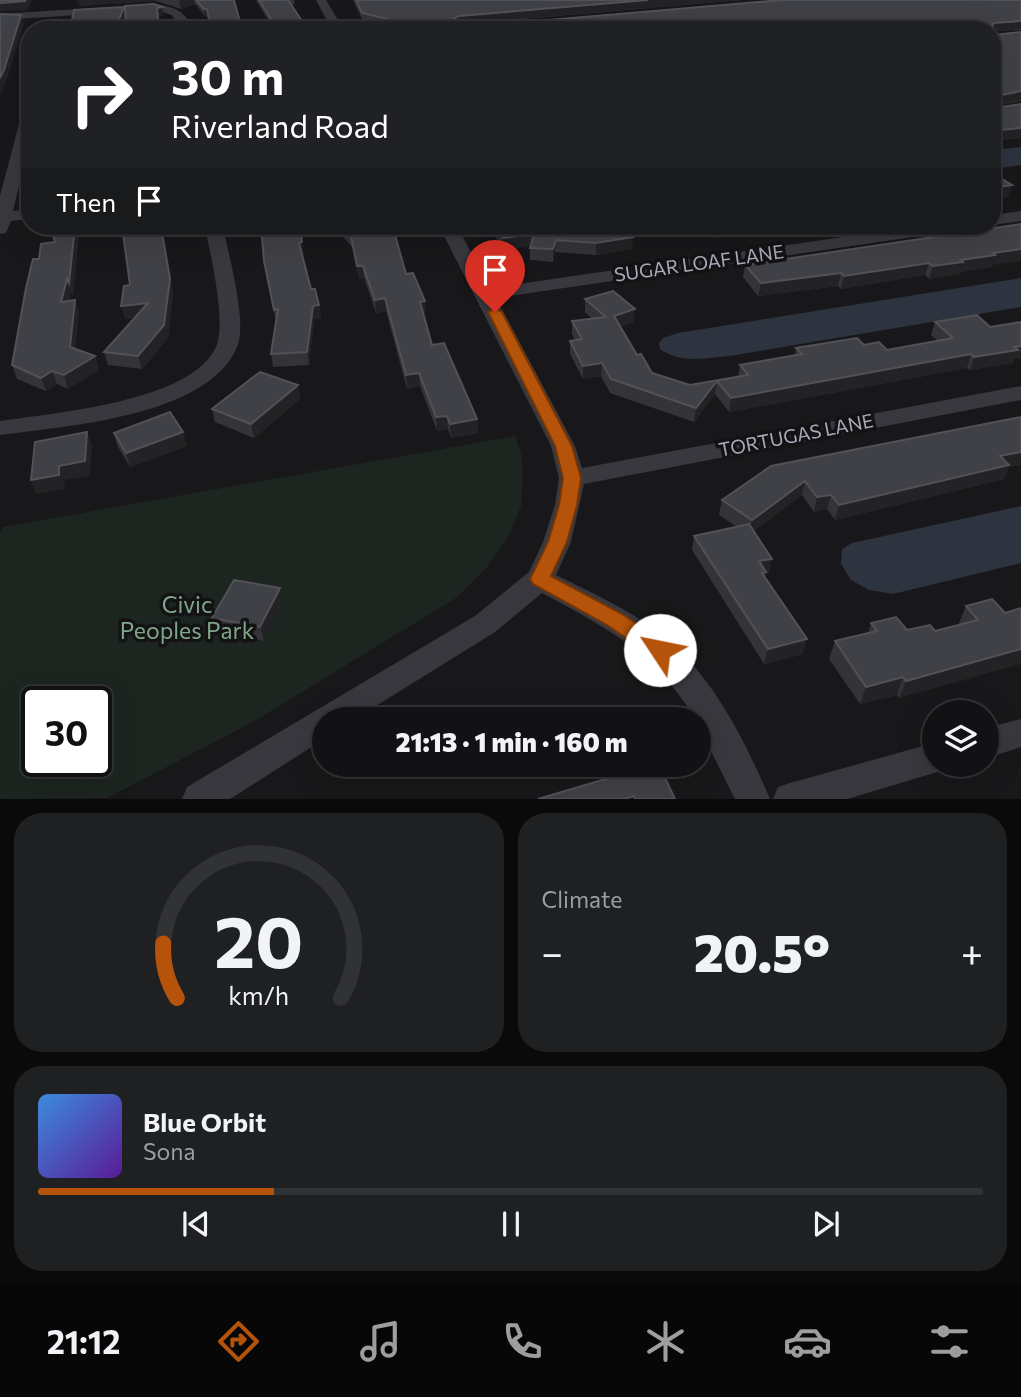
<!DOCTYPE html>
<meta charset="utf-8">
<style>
body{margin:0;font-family:Commissioner,sans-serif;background:#1f2022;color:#f1f3f6;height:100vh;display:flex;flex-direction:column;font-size:26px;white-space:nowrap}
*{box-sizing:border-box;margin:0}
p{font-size:23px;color:#9c9ea0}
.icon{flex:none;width:38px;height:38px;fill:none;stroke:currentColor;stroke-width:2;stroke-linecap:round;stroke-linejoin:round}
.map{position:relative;height:799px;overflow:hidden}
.panel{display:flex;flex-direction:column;gap:14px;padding:14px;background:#0a0a0b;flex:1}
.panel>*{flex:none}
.top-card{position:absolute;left:21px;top:21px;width:980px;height:214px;border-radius:28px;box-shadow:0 7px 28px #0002,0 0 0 2px #313234;background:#202124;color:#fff;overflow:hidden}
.buttons{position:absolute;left:922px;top:700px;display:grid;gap:14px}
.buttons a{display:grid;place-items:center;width:77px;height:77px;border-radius:50%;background:#121214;box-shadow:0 7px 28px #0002,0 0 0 2px #313234;font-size:35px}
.speed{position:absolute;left:21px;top:686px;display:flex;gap:14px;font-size:35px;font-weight:700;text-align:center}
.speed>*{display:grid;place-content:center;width:91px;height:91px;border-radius:50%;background:#121214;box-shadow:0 7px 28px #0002,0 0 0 2px #313234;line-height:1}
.speed .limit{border:4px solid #111;border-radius:10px;background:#fff;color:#111}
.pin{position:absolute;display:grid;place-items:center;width:60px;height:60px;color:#fff;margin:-72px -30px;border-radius:50% 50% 50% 0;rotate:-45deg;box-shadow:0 0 7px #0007}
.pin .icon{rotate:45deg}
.me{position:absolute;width:77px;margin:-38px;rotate:304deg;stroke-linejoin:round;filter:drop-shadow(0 0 5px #0008)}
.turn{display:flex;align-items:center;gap:24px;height:147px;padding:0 35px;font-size:32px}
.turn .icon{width:91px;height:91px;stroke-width:2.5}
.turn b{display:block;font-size:49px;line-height:60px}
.then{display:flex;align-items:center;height:66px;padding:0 35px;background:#0003;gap:14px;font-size:26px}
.big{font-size:52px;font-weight:800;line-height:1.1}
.panel .tile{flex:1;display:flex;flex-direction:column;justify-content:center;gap:10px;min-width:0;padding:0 24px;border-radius:28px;background:#1f2022}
.panel .dial{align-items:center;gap:0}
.dial svg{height:182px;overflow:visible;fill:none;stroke:#313234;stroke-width:7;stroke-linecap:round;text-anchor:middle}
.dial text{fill:#f1f3f6;stroke:none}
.song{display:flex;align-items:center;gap:21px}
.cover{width:84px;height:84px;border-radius:10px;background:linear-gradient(135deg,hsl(210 70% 55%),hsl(270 70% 35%))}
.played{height:7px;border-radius:4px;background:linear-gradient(90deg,#b45309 25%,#313234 25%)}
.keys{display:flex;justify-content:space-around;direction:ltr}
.heat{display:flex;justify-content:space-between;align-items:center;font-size:38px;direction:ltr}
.panel .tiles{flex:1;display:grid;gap:14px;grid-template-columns:1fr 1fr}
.tile:last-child{grid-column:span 2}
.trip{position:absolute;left:312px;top:707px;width:399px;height:70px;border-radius:35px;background:#121214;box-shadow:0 7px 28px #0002,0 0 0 2px #313234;font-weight:800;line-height:70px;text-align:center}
.tabs{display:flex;height:112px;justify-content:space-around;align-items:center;background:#070708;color:#9c9ea0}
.tabs .icon{width:49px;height:49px}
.tabs .active{color:#b45309}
.tabs b{font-size:32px;color:#f1f3f6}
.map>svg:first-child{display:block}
.green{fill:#1d2520;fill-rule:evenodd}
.water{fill:#2d333f}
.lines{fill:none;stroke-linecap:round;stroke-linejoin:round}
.minor{fill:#39383f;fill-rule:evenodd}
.wall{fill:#343438}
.shaded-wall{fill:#232326}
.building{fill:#404146;stroke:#515158;stroke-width:2}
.route{fill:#b45309;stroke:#753606;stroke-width:2}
.labels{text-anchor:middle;stroke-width:7;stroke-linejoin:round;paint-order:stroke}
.street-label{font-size:19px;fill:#a9abba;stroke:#131315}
.near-park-label{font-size:23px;fill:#80a689;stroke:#131315}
</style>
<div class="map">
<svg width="1021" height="799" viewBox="0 0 1021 799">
<rect width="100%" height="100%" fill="#18181a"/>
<path class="green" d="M 515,436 L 521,453 L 523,477 L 521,506 L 508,537 L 487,567 L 456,598 L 251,723 L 107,798 L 0,799 L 0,534 L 3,527 ZM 37,702 L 96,702 L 96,761 L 37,761 Z"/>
<g class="water">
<path d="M 1021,147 L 1021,165 L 992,169 L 992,150 Z"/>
<path d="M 1021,278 L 1021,307 L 730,356 C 707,358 680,364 660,349 L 659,343 L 663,338 L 678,333 Z"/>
<path d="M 1021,506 L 1021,563 L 893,594 L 869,590 L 851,580 L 841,564 L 842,549 L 852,543 Z"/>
</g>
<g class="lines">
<g class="minor">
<path d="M 316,0 L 326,0 L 344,30 L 332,30 Z"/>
<path d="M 156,4 C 174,7 187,11 192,30 L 180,30 L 172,15 L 156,10 L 0,20 L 0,14 Z"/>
<path d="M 30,105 L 30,139 L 13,211 L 30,209 L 30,219 L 11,221 L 6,233 L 0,234 L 0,196 L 23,109 Z"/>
<path d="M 1021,211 L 1021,221 L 992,225 L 992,215 Z"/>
<path d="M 205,226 L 223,226 C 228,254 248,322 237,347 C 208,417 65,426 0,435 L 0,421 C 53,413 191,402 216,347 C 227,322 210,254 205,226 Z"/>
<path d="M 439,226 L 457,226 L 490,288 L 919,226 L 963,226 L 954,231 L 496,298 L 575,446 L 582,468 L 1021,386 L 1021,400 L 584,484 L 571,542 L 556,575 C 594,594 635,612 668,640 C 715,680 746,743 770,799 L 735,799 L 698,725 L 698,719 L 695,719 C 657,654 606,627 542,593 L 495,632 L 355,719 L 324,719 L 324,739 L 230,799 L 182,799 L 187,787 L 475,616 L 529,572 L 543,542 L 555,505 L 559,478 L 551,446 Z"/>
<path d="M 1021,719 L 1021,747 L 987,758 L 987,728 Z"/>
<path d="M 934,743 L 934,765 L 948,765 L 946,769 L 934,773 L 847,799 L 773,799 L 778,787 L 790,783 Z"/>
</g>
</g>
<g class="wall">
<path d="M 77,0 L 234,0 L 209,17 L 206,17 L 195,4 L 181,9 L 156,1 L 79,6 Z"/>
<path d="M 256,0 L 294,0 L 295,5 L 291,4 L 307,30 L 274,30 Z"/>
<path d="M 353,0 L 742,0 L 463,24 L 501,24 L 1021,0 L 1021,30 L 994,31 L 995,35 L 1021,32 L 1021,101 L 994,106 L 995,108 L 1021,104 L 1021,138 L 992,141 L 992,30 L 398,30 L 363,21 Z"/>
<path d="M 1021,224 L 991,267 L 960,272 L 959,274 L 929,279 L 925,275 L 841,289 L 838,286 L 758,296 L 743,277 L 745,265 Z"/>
<path d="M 50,226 L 77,226 L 79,231 L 73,296 L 71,291 L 69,301 L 75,300 L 79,313 L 75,349 L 95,356 L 99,370 L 68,389 L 57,384 L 46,391 L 17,379 L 12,365 L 39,259 L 55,242 Z"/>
<path d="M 161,226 L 173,292 L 168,338 L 142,369 L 108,365 L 104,352 L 134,318 L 125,319 L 130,285 Z"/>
<path d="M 261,226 L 304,254 L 302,255 L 311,289 L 319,305 L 321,318 L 314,319 L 309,365 L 273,367 L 271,354 L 276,321 L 266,274 Z"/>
<path d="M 334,226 L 386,226 L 406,274 L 426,314 L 423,314 L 432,345 L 477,419 L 478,433 L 451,438 L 448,429 L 437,431 L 420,386 L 407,389 L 386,311 L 376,313 L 364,278 L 359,279 L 353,248 Z"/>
<path d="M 489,226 L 559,226 L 559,231 L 632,249 L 596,255 L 555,252 L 553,262 L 530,260 L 530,246 L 503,250 Z"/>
<path d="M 703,226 L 804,226 L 716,238 Z"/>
<path d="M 585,299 L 634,322 L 620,327 L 637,355 L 652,373 L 690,385 L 738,377 L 740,365 L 795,355 L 796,348 L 864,345 L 887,350 L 938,341 L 931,335 L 935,322 L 1014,359 L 1013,363 L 970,370 L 967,368 L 729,412 L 715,394 L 694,422 L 610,393 L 601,376 L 583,379 L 570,354 L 570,341 L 575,340 L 572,334 L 572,321 L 592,319 L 585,312 Z"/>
<path d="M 298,385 L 300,399 L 254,438 L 215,422 L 212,409 Z"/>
<path d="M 1021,417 L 1021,465 L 1009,467 L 1004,479 L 835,520 L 827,509 L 814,512 L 802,495 L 753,531 L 772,559 L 769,573 L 766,574 L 765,577 L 803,654 L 764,664 L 692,550 L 694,536 L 737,527 L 719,515 L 722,500 Z"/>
<path d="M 114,433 L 187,446 L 130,467 L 118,447 Z"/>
<path d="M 283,603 L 264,641 L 216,633 L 212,618 Z"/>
<path d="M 966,606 L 1005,613 L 899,698 L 897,695 L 860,704 L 829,659 L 835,641 L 868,633 L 871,623 L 907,630 L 935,631 L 960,625 L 959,623 Z"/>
</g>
<g class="shaded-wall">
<path d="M 25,0 L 32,0 L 27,10 L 0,11 L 0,3 Z"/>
<path d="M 77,0 L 156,0 L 156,1 L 79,6 Z"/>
<path d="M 182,0 L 194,0 L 195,4 L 181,9 L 179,1 Z"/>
<path d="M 648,0 L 742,0 L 459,24 L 450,29 L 450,21 L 459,16 Z"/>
<path d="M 124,7 L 126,15 L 120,30 L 115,30 Z"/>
<path d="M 162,7 L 164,15 L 159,17 L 160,30 L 159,30 L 157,8 Z"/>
<path d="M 204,9 L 207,9 L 209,17 L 206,17 Z"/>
<path d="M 21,15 L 24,23 L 7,79 L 0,95 L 0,78 Z"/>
<path d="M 1021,21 L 1021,29 L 992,31 L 992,25 L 994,23 Z"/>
<path d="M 1021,91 L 1021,100 L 992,106 L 992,97 Z"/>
<path d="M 1021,128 L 1021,138 L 992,141 L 992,131 Z"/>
<path d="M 1012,185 L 1008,197 L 992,199 L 992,188 Z"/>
<path d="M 75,226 L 77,226 L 79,231 L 73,296 L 69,283 Z"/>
<path d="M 161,226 L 173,292 L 168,338 L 142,369 L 138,356 Z"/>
<path d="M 717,226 L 804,226 L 716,238 Z"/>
<path d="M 534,234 L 534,246 L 503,250 L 503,238 Z"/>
<path d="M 633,237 L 632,249 L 596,255 L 596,243 Z"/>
<path d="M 556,240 L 555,252 L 553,262 L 553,249 Z"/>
<path d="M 302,242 L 304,254 L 301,255 L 299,243 Z"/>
<path d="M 1021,249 L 1021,261 L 991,265 L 991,267 L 960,272 L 959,274 L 929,279 L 933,266 L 993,253 Z"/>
<path d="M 929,263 L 925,275 L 841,289 L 844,276 Z"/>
<path d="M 357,266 L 363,266 L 364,278 L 359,279 Z"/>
<path d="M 841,273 L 838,286 L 758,296 L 761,283 Z"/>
<path d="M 67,279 L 71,291 L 65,315 L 61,302 Z"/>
<path d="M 385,298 L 386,311 L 376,313 L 375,300 Z"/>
<path d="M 75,300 L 79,313 L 74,360 L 70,347 Z"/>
<path d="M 425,301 L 426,314 L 421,315 L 420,302 Z"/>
<path d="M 148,303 L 151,316 L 125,319 L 121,306 Z"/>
<path d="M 319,305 L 321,318 L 314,319 L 309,365 L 307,352 L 313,306 Z"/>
<path d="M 635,309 L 634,322 L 613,329 L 614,316 Z"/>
<path d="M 1021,346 L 1021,358 L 1014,359 L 1013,363 L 970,370 L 974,357 Z"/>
<path d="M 971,354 L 967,368 L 729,412 L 731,398 Z"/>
<path d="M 95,356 L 99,370 L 68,389 L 64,375 Z"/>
<path d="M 602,363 L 601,376 L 583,379 L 583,366 Z"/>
<path d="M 52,371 L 57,384 L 46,391 L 41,378 Z"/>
<path d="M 419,373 L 420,386 L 407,389 L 406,375 Z"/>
<path d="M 717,381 L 715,394 L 694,422 L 696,408 Z"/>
<path d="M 298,385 L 300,399 L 254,438 L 251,424 Z"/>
<path d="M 447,416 L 448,429 L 437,431 L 436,417 Z"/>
<path d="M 477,419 L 478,433 L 451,438 L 450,424 Z"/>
<path d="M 87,432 L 92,446 L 90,476 L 65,480 L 64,489 L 36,494 L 31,480 L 59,466 Z"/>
<path d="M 183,432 L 187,446 L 130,467 L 126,453 Z"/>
<path d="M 1021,452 L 1021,465 L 1009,467 L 1004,479 L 835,520 L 839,505 L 1000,456 Z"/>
<path d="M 805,481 L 802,495 L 749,535 L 752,520 Z"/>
<path d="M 831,495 L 827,509 L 814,512 L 817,497 Z"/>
<path d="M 772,559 L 769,573 L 766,574 L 763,587 L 759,561 Z"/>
<path d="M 280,588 L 283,603 L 264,641 L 260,627 Z"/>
<path d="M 807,639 L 803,654 L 764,664 L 768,649 Z"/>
<path d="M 1021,649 L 1021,664 L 899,698 L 906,681 Z"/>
<path d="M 903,677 L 897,695 L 860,704 L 866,687 Z"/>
</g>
<g class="building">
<path d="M 0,0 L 25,0 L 25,1 L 0,3 Z"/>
<path d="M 196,0 L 234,0 L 242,30 L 211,30 L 207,9 L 204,9 Z"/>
<path d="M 259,0 L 288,0 L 304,24 L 307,30 L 278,30 Z"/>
<path d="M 356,0 L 648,0 L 459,16 L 450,21 L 453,24 L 501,24 L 783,0 L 1021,0 L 1021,21 L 994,23 L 992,25 L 995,35 L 1021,32 L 1021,91 L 992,97 L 992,105 L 995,108 L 1021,104 L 1021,128 L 992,131 L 992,30 L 434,30 L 362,13 Z"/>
<path d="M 154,4 L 162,7 L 157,8 L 159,30 L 126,30 L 125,6 Z"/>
<path d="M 124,7 L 115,30 L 70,30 L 74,10 Z"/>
<path d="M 0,14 L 21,15 L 4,70 L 0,78 Z"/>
<path d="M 992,173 L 1012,185 L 992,188 Z"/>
<path d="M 1021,224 L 1021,249 L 993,253 L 995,255 L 961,260 L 963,262 L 933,266 L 929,263 L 844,276 L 841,273 L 761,283 L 745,265 Z"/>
<path d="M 50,226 L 75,226 L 69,283 L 67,279 L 61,302 L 75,300 L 70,347 L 95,356 L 64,375 L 52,371 L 41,378 L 12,365 L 26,288 L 33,259 L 39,259 L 41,244 L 55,242 Z"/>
<path d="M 122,226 L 161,226 L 170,279 L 164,325 L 138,356 L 104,352 L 148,303 L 121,306 L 124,286 L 130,285 Z"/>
<path d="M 261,226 L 300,226 L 302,242 L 299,243 L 311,289 L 315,289 L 319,305 L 313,306 L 307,352 L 271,354 L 278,309 L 274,310 L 264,261 Z"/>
<path d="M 343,226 L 386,226 L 395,235 L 406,274 L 413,273 L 425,301 L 420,302 L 432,345 L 444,343 L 477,419 L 450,424 L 447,416 L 436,417 L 419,373 L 406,375 L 385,298 L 375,300 L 363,266 L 357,266 L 351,236 Z"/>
<path d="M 496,226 L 559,226 L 558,231 L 595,226 L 624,226 L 633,237 L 596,243 L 556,240 L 553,249 L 530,248 L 534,234 L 503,238 Z"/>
<path d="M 613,291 L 635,309 L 614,316 L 637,355 L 641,354 L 652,373 L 690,385 L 748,375 L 740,365 L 802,354 L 796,348 L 857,338 L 864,345 L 879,342 L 887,350 L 953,338 L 935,322 L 977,315 L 990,327 L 1021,322 L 1021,346 L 1014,347 L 1018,350 L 974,357 L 971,354 L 731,398 L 717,381 L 696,408 L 611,379 L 602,363 L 583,366 L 570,341 L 582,339 L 572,321 L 606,317 L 585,299 Z"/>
<path d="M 260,372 L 298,385 L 251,424 L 212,409 Z"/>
<path d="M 170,412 L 183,432 L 126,453 L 114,433 Z"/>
<path d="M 1021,417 L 1021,452 L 1000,456 L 1009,465 L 839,505 L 831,495 L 817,497 L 805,481 L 752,520 L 722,500 L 771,466 Z"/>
<path d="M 87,432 L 85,461 L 59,466 L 59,475 L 31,480 L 35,442 Z"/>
<path d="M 749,524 L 772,559 L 759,561 L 766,572 L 762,573 L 807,639 L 768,649 L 694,536 Z"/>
<path d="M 234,580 L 280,588 L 260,627 L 212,618 Z"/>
<path d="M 992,599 L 1005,613 L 1021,608 L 1021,649 L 906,681 L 903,677 L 866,687 L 835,641 L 877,631 L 871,623 L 896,617 L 907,630 L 930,625 L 935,631 L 978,620 L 966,606 Z"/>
<path d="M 653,765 L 659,765 L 675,799 L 635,799 L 634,796 L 625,799 L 538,799 Z"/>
</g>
<path class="route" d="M 495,308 L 502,312 L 572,446 L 581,478 L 577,505 L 567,542 L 551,576 L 622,614 L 667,644 L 670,650 L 667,656 L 660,659 L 652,656 L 607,625 L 533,584 L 530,579 L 548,542 L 559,505 L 563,478 L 555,446 L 488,312 Z"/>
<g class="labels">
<g class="street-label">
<text transform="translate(699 263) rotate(-8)" y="7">SUGAR LOAF LANE</text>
<text transform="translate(796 435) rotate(-11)" y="7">TORTUGAS LANE</text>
</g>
<g class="near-park-label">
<text x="187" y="613">Civic<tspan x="187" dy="26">Peoples Park</tspan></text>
</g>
</g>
</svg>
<div class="buttons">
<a><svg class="icon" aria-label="layers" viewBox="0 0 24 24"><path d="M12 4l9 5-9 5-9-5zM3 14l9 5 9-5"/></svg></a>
</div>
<div class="speed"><div class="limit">30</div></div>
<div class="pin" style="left:495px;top:312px;background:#d93025"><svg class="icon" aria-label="arrive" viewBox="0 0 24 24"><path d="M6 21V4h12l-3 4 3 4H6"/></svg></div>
<svg class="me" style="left:660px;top:650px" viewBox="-20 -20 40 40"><circle r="19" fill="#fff"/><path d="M0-13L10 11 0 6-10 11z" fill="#b45309"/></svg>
<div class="trip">21:13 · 1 min · 160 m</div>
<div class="top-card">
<div class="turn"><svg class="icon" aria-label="right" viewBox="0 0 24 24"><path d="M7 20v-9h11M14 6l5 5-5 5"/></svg><div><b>30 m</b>Riverland Road</div></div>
<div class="then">Then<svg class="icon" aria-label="arrive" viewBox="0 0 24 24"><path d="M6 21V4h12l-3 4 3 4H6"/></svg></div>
</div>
</div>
<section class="panel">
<div class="tiles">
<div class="tile dial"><svg viewBox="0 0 100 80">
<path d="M14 69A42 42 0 1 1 86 69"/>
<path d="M14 69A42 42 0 0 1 8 45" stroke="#b45309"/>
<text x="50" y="56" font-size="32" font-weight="700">20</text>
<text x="50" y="72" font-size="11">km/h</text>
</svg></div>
<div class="tile"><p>Climate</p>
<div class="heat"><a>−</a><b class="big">20.5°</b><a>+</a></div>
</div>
<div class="tile">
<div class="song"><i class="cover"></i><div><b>Blue Orbit</b><p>Sona</p></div></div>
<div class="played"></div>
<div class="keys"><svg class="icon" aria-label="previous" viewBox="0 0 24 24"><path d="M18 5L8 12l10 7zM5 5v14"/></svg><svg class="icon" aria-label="pause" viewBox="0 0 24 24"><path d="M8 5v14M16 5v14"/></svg><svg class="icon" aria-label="next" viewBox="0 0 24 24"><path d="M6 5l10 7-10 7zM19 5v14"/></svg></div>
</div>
</div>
</section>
<nav class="tabs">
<b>21:12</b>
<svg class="icon active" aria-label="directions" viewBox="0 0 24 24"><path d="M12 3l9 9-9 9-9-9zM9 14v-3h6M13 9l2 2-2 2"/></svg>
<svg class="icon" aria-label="music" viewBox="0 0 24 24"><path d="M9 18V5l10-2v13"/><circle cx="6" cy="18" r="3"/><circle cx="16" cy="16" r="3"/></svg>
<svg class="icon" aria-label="phone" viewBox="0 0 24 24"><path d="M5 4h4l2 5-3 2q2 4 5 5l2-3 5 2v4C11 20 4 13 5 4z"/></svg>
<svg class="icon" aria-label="climate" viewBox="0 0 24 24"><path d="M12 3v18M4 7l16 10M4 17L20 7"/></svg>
<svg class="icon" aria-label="car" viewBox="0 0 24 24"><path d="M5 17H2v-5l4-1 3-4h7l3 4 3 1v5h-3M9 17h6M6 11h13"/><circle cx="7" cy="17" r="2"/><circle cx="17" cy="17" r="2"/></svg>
<svg class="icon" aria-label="filters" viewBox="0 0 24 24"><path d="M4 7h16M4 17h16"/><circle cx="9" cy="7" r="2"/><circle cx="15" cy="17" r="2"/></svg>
</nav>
